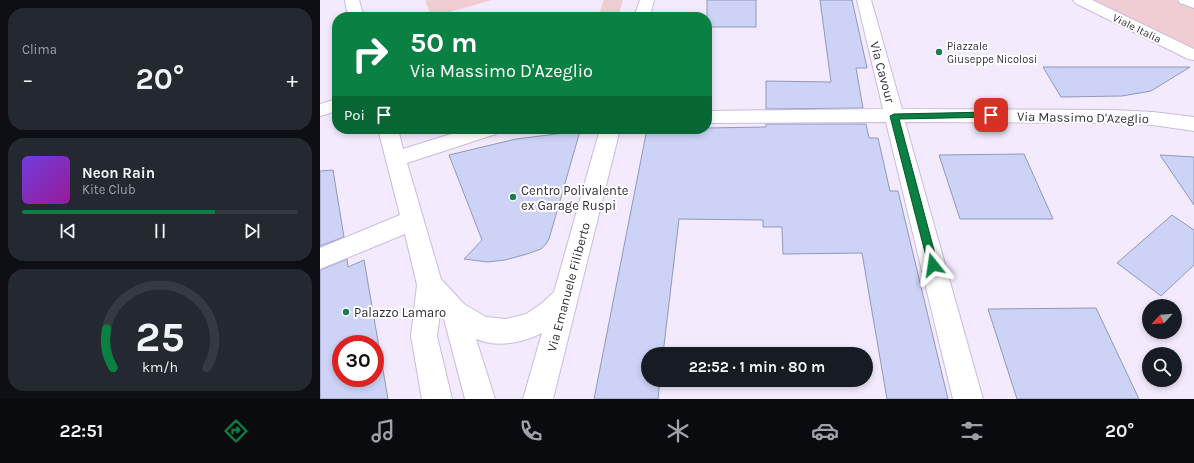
<!DOCTYPE html>
<html lang="it">
<meta charset="utf-8">
<style>
body{margin:0;font-family:Karla,sans-serif;background:#242831;color:#f1f3f6;height:100vh;display:flex;flex-direction:column;font-size:15px;white-space:nowrap}
*{box-sizing:border-box;margin:0}
p{font-size:13px;color:#9ea1a6}
.icon{flex:none;width:22px;height:22px;fill:none;stroke:currentColor;stroke-width:2;stroke-linecap:round;stroke-linejoin:round}
.map{position:relative;flex:1;overflow:hidden}
.panel{display:flex;flex-direction:column;gap:8px;padding:8px;background:#0d0f14;width:320px}
.panel>*{flex:none}
.hud{position:absolute;left:12px;top:12px;width:380px;height:122px;border-radius:16px;box-shadow:0 2px 6px #0003;background:#0b8043;color:#fff;overflow:hidden}
.needle{width:26px;rotate:244deg}
.controls{position:absolute;left:822px;top:299px;display:grid;gap:8px}
.controls a{display:grid;place-items:center;width:40px;height:40px;border-radius:50%;background:#171b24;box-shadow:0 2px 6px #0003;font-size:20px}
.speed{position:absolute;left:12px;top:335px;display:flex;gap:8px;font-size:20px;font-weight:700;text-align:center}
.speed>*{display:grid;place-content:center;width:52px;height:52px;border-radius:50%;background:#171b24;box-shadow:0 2px 6px #0003;line-height:1}
.speed .limit{border:6px solid #d22;background:#fff;color:#111}
.pin{position:absolute;display:grid;place-items:center;width:34px;height:34px;color:#fff;margin:-17px;border-radius:8px;box-shadow:0 2px 6px #0006}
.me{position:absolute;width:44px;margin:-22px;rotate:345deg;stroke-linejoin:round;filter:drop-shadow(0 0 3px #0008)}
.turn{display:flex;align-items:center;gap:14px;height:84px;padding:0 12px;font-size:18px}
.turn .icon{width:52px;height:52px;stroke-width:2.5}
.turn b{display:block;font-size:28px;line-height:34px}
.then{display:flex;align-items:center;height:38px;padding:0 12px;background:#0003;gap:8px;font-size:15px}
.big{font-size:30px;font-weight:700;line-height:1.1}
.panel .tile{flex:1;display:flex;flex-direction:column;justify-content:center;gap:6px;min-width:0;padding:0 14px;border-radius:16px;background:#242831}
.panel .dial{align-items:center;gap:0}
.dial svg{height:104px;overflow:visible;fill:none;stroke:#363941;stroke-width:7;stroke-linecap:round;text-anchor:middle}
.dial text{fill:#f1f3f6;stroke:none}
.song{display:flex;align-items:center;gap:12px}
.cover{width:48px;height:48px;border-radius:6px;background:linear-gradient(135deg,hsl(260 70% 55%),hsl(300 70% 35%))}
.played{height:4px;border-radius:2px;background:linear-gradient(90deg,#0b8043 70%,#363941 70%)}
.keys{display:flex;justify-content:space-around;direction:ltr}
.heat{display:flex;justify-content:space-between;align-items:center;font-size:22px;direction:ltr}
.trip{position:absolute;left:321px;top:347px;width:232px;height:40px;border-radius:20px;background:#171b24;box-shadow:0 2px 6px #0003;font-weight:700;line-height:40px;text-align:center}
.menu{display:flex;height:64px;justify-content:space-around;align-items:center;background:#090b0e;color:#9ea1a6}
.menu .icon{width:28px;height:28px}
.menu .on{color:#0b8043}
.menu b{font-size:18px;color:#f1f3f6}
main{display:flex;flex:1;min-height:0}
.map>svg:first-child{display:block}
.green{fill:#f0ccd3}
.building{fill:#ccd3f7;stroke:#9198b8;fill-rule:evenodd}
.lines{fill:none;stroke-linecap:round;stroke-linejoin:round}
.minor-casing{stroke:#cabbdc;stroke-width:2}
.minor{fill:#fff;fill-rule:evenodd}
.route{fill:#0b8043;stroke:#07532c}
.poi-dot{fill:#1d7c53;stroke:#fff;stroke-width:1.5}
.labels{text-anchor:middle;stroke-width:4;stroke-linejoin:round;paint-order:stroke}
.far-street-label{font-size:11px;fill:#332d3a;stroke:#fff}
.far-poi-label{font-size:11px;fill:#332d3a;stroke:#fff;text-anchor:start}
.street-label{font-size:13px;fill:#332d3a;stroke:#fff}
.poi-label{font-size:13px;fill:#332d3a;stroke:#fff;text-anchor:start}
</style>
<main>
<section class="panel">
<div class="tile"><p>Clima</p>
<div class="heat"><a>−</a><b class="big">20°</b><a>+</a></div>
</div>
<div class="tile">
<div class="song"><i class="cover"></i><div><b>Neon Rain</b><p>Kite Club</p></div></div>
<div class="played"></div>
<div class="keys"><svg class="icon" aria-label="previous" viewBox="0 0 24 24"><path d="M18 5L8 12l10 7zM5 5v14"/></svg><svg class="icon" aria-label="pause" viewBox="0 0 24 24"><path d="M8 5v14M16 5v14"/></svg><svg class="icon" aria-label="next" viewBox="0 0 24 24"><path d="M6 5l10 7-10 7zM19 5v14"/></svg></div>
</div>
<div class="tile dial"><svg viewBox="0 0 100 80">
<path d="M14 69A42 42 0 1 1 86 69"/>
<path d="M14 69A42 42 0 0 1 9 39" stroke="#0b8043"/>
<text x="50" y="56" font-size="32" font-weight="700">25</text>
<text x="50" y="72" font-size="11">km/h</text>
</svg></div>
</section>
<div class="map">
<svg width="874" height="399" viewBox="0 0 874 399">
<rect width="100%" height="100%" fill="#f3eafe"/>
<g class="green">
<path d="M 108,0 L 172,0 L 112,17 L 105,1 Z"/>
<path d="M 284,0 L 303,0 L 298,17 L 278,17 Z"/>
<path d="M 764,0 L 855,0 L 874,8 L 874,53 Z"/>
</g>
<g class="building">
<rect x="387" y="0" width="49" height="27"/>
<path d="M 500,0 L 532,0 L 547,68 L 536,68 L 543,108 L 446,109 L 446,81 L 511,82 Z"/>
<path d="M 723,67 L 870,67 L 831,91 L 802,96 L 741,97 Z"/>
<path d="M 446,124 L 546,124 L 549,138 L 558,138 L 570,191 L 578,191 L 628,399 L 567,399 L 542,253 L 463,254 L 462,227 L 443,227 L 443,220 L 359,219 L 343,354 L 328,354 L 328,380 L 340,380 L 338,399 L 274,399 L 327,129 L 446,127 Z"/>
<path d="M 260,131 L 229,239 L 226,244 L 221,249 L 207,254 L 185,260 L 167,262 L 144,259 L 162,240 L 129,155 L 196,139 Z"/>
<path d="M 704,154 L 733,219 L 640,219 L 619,155 Z"/>
<path d="M 840,155 L 874,157 L 874,205 Z"/>
<path d="M 13,170 L 24,237 L 0,246 L 0,171 Z"/>
<path d="M 852,215 L 874,230 L 874,265 L 841,296 L 797,263 Z"/>
<path d="M 27,259 L 28,267 L 44,260 L 68,399 L 0,399 L 0,270 ZM 21,344 L 55,344 L 55,378 L 21,378 Z"/>
<path d="M 776,308 L 819,399 L 697,399 L 668,309 Z"/>
</g>
<g class="lines">
<defs>
<g id="minor">
<path d="M 25,0 L 39,0 L 44,17 L 28,17 Z"/>
<path d="M 320,0 L 334,0 L 330,17 L 314,17 Z"/>
<path d="M 537,0 L 551,0 L 582,109 L 792,110 L 833,112 L 874,117 L 874,131 L 833,125 L 792,123 L 585,122 L 663,399 L 633,399 L 566,122 L 387,123 L 387,111 L 563,109 Z"/>
<path d="M 753,0 L 772,0 L 874,49 L 874,60 L 868,59 L 755,3 Z"/>
<path d="M 858,0 L 874,0 L 874,8 L 860,3 Z"/>
<path d="M 17,99 L 17,111 L 0,116 L 0,104 Z"/>
<path d="M 58,129 L 78,129 L 83,149 L 147,129 L 179,129 L 176,134 L 87,163 L 121,279 L 144,304 L 166,317 L 186,319 L 206,314 L 221,304 L 234,292 L 280,129 L 300,129 L 233,399 L 203,399 L 222,333 C 201,343 178,348 156,339 L 175,399 L 145,399 L 124,319 L 120,314 L 117,336 L 132,399 L 102,399 L 91,336 L 97,285 L 85,234 L 0,269 L 0,248 L 80,215 Z"/>
</g>
</defs>
<use href="#minor" class="minor-casing"/>
<use href="#minor" class="minor"/>
</g>
<path class="route" d="M 671,112 L 674,113 L 674,117 L 579,119 L 618,265 L 616,268 L 613,270 L 609,268 L 570,116 L 574,114 Z"/>
<g class="poi-dot">
<circle cx="619" cy="52" r="4"/>
<circle cx="193" cy="197" r="4"/>
<circle cx="26" cy="312" r="4"/>
</g>
<g class="labels">
<g class="far-street-label">
<text transform="translate(817 28) rotate(26)" y="4">Viale Italia</text>
</g>
<g class="far-poi-label">
<text x="627" y="50">Piazzale<tspan x="627" dy="13">Giuseppe Nicolosi</tspan></text>
</g>
<g class="street-label">
<text transform="translate(563 72) rotate(75)" y="5">Via Cavour</text>
<text transform="translate(763 117) rotate(1)" y="5">Via Massimo D'Azeglio</text>
<text transform="translate(248 287) rotate(-75)" y="5">Via Emanuele Filiberto</text>
</g>
<g class="poi-label">
<text x="201" y="195">Centro Polivalente<tspan x="201" dy="15">ex Garage Ruspi</tspan></text>
<text x="34" y="317">Palazzo Lamaro</text>
</g>
</g>
</svg>
<div class="controls">
<a><svg class="needle" viewBox="-14 -14 28 28"><path d="M0-13l5 13h-10z" fill="#e53935"/><path d="M0 13l5-13h-10z" fill="#9ea1a6"/></svg></a>
<a><svg class="icon" aria-label="search" viewBox="0 0 24 24"><circle cx="10" cy="10" r="6"/><path d="M15 15l6 6"/></svg></a>
</div>
<div class="speed"><div class="limit">30</div></div>
<div class="pin" style="left:671px;top:115px;background:#d93025"><svg class="icon" aria-label="arrive" viewBox="0 0 24 24"><path d="M6 21V4h12l-3 4 3 4H6"/></svg></div>
<svg class="me" style="left:613px;top:265px" viewBox="-20 -20 40 40"><path d="M0-17L14 15 0 8-14 15z" fill="#0b8043" stroke="#fff" stroke-width="4"/></svg>
<div class="trip">22:52 · 1 min · 80 m</div>
<div class="hud">
<div class="turn"><svg class="icon" aria-label="right" viewBox="0 0 24 24"><path d="M7 20v-9h11M14 6l5 5-5 5"/></svg><div><b>50 m</b>Via Massimo D'Azeglio</div></div>
<div class="then">Poi<svg class="icon" aria-label="arrive" viewBox="0 0 24 24"><path d="M6 21V4h12l-3 4 3 4H6"/></svg></div>
</div>
</div>
</main>
<nav class="menu">
<b>22:51</b>
<svg class="icon on" aria-label="directions" viewBox="0 0 24 24"><path d="M12 3l9 9-9 9-9-9zM9 14v-3h6M13 9l2 2-2 2"/></svg>
<svg class="icon" aria-label="music" viewBox="0 0 24 24"><path d="M9 18V5l10-2v13"/><circle cx="6" cy="18" r="3"/><circle cx="16" cy="16" r="3"/></svg>
<svg class="icon" aria-label="phone" viewBox="0 0 24 24"><path d="M5 4h4l2 5-3 2q2 4 5 5l2-3 5 2v4C11 20 4 13 5 4z"/></svg>
<svg class="icon" aria-label="climate" viewBox="0 0 24 24"><path d="M12 3v18M4 7l16 10M4 17L20 7"/></svg>
<svg class="icon" aria-label="car" viewBox="0 0 24 24"><path d="M5 17H2v-5l4-1 3-4h7l3 4 3 1v5h-3M9 17h6M6 11h13"/><circle cx="7" cy="17" r="2"/><circle cx="17" cy="17" r="2"/></svg>
<svg class="icon" aria-label="filters" viewBox="0 0 24 24"><path d="M4 7h16M4 17h16"/><circle cx="9" cy="7" r="2"/><circle cx="15" cy="17" r="2"/></svg>
<b>20°</b>
</nav>
